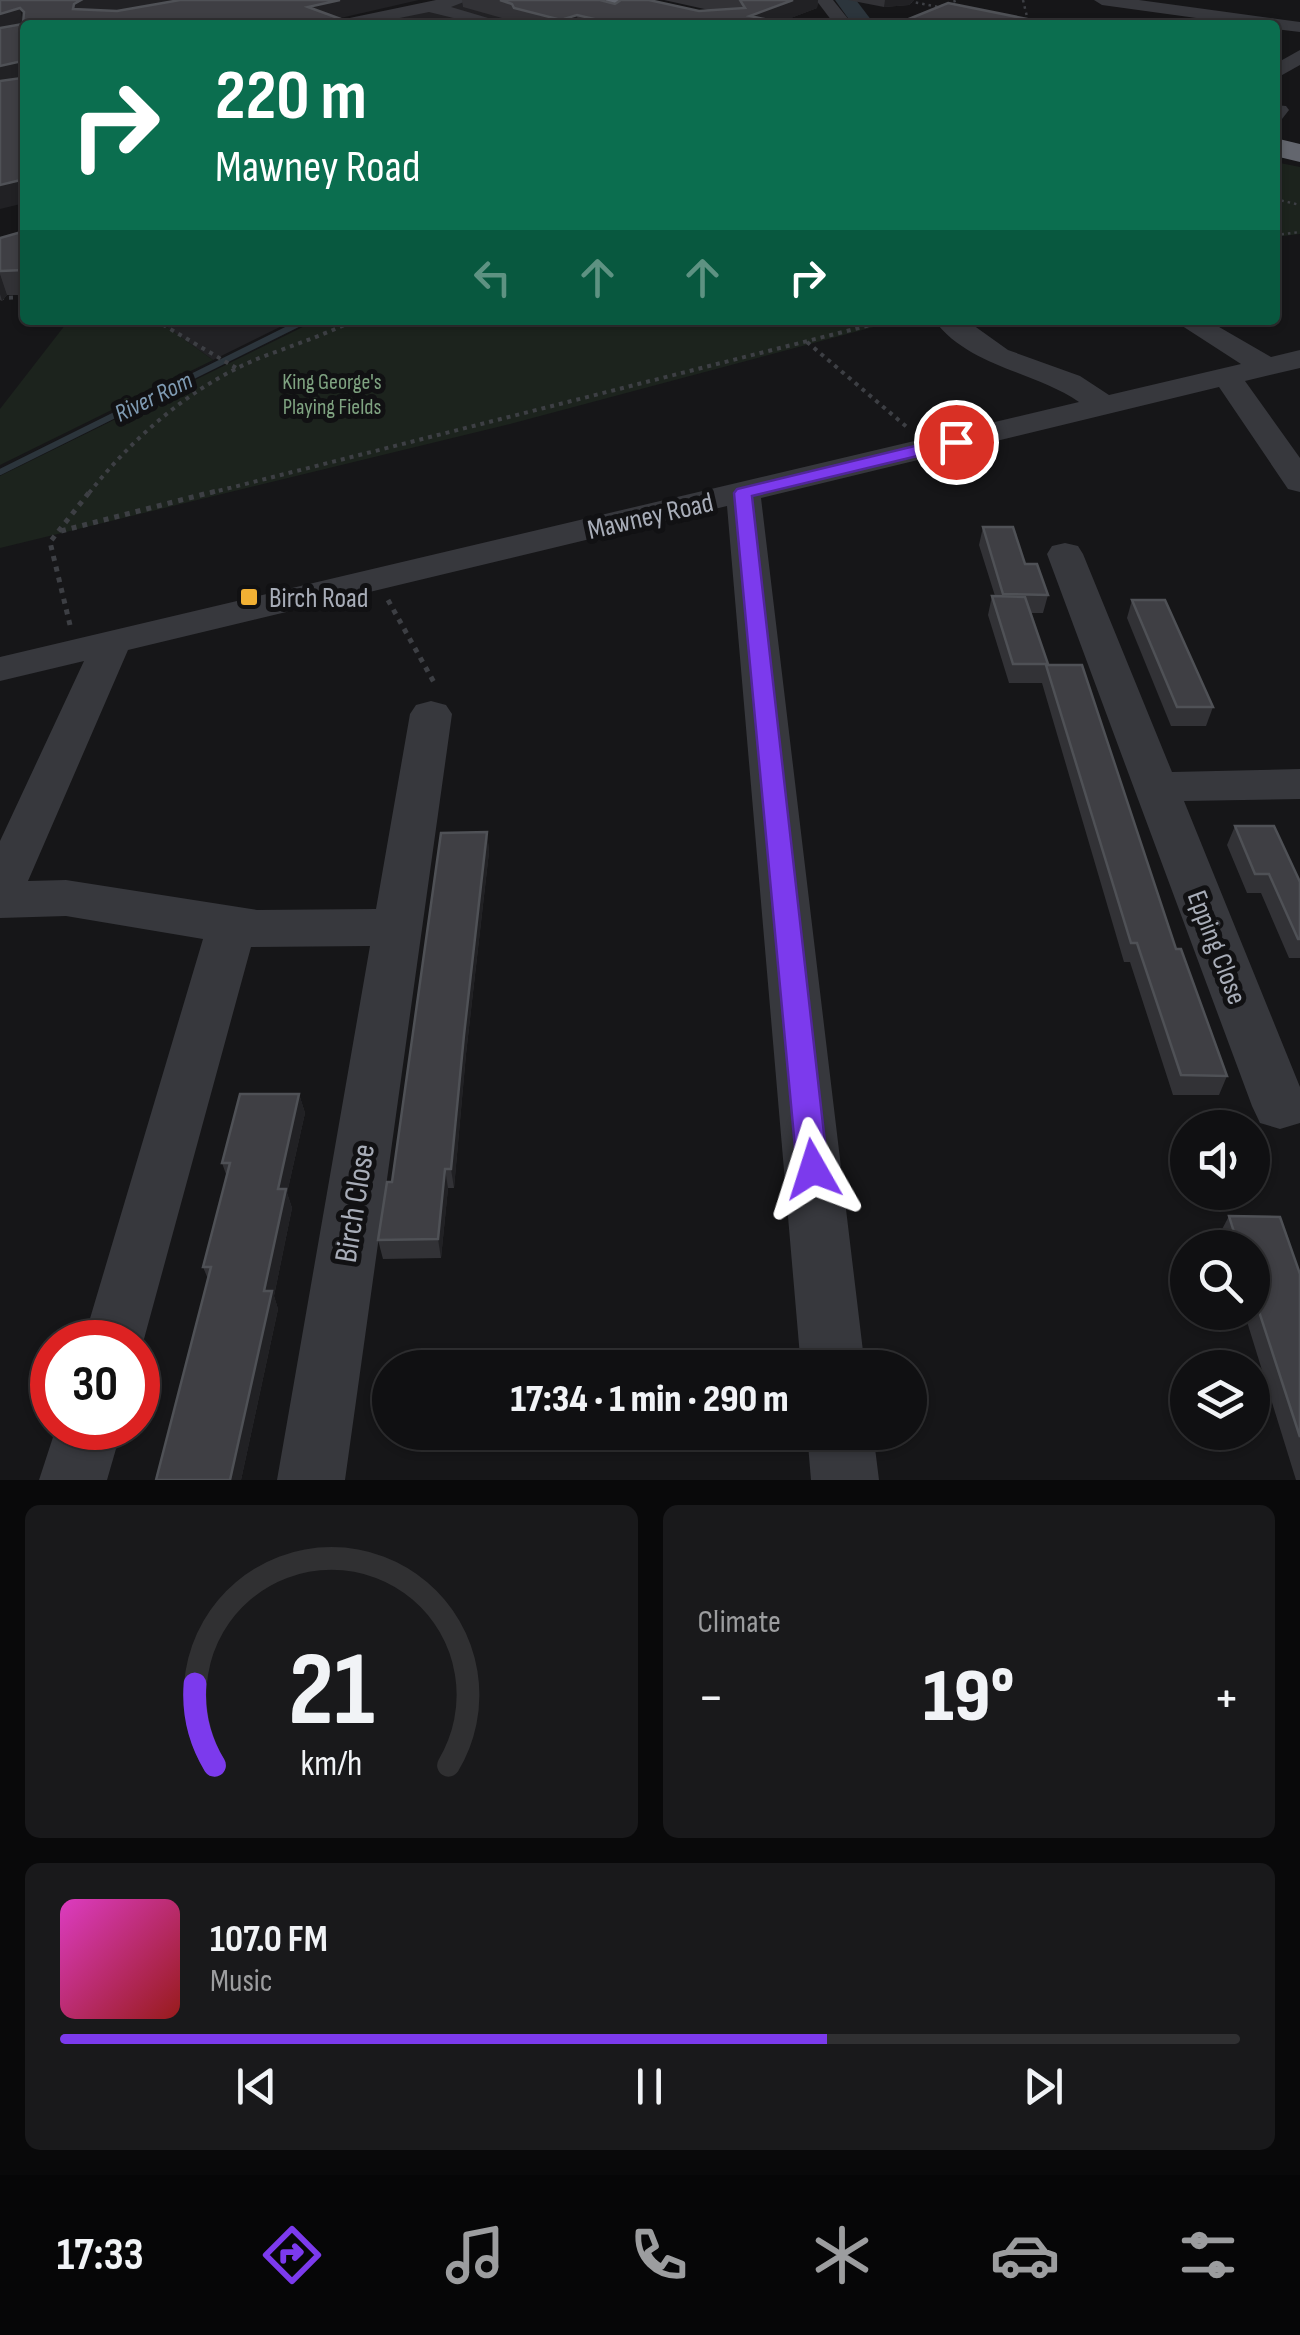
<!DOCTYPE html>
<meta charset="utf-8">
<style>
body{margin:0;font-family:"Sofia Sans Condensed",sans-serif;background:#19191b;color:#f1f3f6;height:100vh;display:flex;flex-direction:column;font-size:38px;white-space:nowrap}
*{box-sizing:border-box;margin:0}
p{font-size:32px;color:#9c9d9f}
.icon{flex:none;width:55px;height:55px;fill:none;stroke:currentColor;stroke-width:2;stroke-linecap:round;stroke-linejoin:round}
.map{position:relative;height:1480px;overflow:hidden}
.panel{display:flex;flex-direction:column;gap:25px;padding:25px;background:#09090a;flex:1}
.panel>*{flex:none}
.banner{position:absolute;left:20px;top:20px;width:1260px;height:305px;border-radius:10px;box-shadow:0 2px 8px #0004,0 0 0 2px #303032;background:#0b6e4f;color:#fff;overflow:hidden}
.buttons{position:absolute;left:1170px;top:1110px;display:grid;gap:20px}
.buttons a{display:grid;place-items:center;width:100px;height:100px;border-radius:50%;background:#101012;box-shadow:0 2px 8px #0004,0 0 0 2px #303032;font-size:50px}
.speed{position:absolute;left:30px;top:1320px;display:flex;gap:20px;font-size:50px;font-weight:700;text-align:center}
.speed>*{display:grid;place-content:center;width:130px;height:130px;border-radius:50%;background:#101012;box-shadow:0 2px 8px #0004,0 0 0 2px #303032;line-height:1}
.speed .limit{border:15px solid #d22;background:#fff;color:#111}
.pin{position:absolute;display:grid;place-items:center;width:85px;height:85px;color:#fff;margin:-42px;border:5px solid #fff;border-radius:50%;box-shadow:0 2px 10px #0007}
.me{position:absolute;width:110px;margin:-55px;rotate:354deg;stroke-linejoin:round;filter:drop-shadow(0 0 8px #0008)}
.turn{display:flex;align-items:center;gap:35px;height:210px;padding:0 30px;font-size:45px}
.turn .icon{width:130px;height:130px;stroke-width:2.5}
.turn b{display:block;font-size:70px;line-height:85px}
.lanes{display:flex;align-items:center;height:95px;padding:0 30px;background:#0003;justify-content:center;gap:50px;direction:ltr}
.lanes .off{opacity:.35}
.big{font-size:75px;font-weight:800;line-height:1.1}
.panel .widget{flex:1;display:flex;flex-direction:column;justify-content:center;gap:15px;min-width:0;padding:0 35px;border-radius:15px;background:#19191b}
.panel .dial{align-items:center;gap:0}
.dial svg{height:260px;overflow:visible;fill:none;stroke:#303032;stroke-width:7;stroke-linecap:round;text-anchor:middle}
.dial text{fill:#f1f3f6;stroke:none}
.song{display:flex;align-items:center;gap:30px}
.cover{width:120px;height:120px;border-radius:15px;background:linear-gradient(135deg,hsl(310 70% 55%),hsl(0 70% 35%))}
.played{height:10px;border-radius:5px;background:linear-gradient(90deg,#7c3aed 65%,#303032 65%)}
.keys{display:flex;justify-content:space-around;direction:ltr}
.heat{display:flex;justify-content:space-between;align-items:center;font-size:55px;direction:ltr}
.panel .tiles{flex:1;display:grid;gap:25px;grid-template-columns:1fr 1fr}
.widget:last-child{grid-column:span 2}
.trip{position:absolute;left:372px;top:1350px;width:555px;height:100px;border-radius:50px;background:#101012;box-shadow:0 2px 8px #0004,0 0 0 2px #303032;font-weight:800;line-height:100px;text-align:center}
.dock{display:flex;height:160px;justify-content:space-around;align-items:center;background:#060607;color:#9c9d9f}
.dock .icon{width:70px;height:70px}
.dock .active{color:#7c3aed}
.dock b{font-size:45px;color:#f1f3f6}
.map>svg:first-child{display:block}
.built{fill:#222225}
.green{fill:#1c231d}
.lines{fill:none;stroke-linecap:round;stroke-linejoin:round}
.stream{stroke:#2c353c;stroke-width:6}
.river{fill:#2c353c;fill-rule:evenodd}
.path-far2{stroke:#3d3f44;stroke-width:2.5;stroke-dasharray:2.5 4;stroke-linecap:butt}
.path-far1{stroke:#3d3f44;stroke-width:4;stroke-dasharray:4 5;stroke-linecap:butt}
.path{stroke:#3d3f44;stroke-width:5;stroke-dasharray:5 6;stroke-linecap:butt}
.minor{fill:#37383d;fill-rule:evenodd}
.highway{fill:#63666e;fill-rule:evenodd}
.wall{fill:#323236}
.shaded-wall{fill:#212124}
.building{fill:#3f3f44;stroke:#4f5156;stroke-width:2.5}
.route{fill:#7c3aed;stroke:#51269a;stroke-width:2.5}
.poi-dot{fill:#f2b134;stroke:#111113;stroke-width:4}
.labels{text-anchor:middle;stroke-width:10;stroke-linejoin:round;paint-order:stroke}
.far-park-label{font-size:22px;fill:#7fa381;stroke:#111113}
.far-water-label{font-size:25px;font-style:italic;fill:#7f9bb3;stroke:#111113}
.street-label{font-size:28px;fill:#a8adb8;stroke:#111113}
.poi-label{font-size:28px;fill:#a8adb8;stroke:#111113;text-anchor:start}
.near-street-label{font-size:32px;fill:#a8adb8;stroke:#111113}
</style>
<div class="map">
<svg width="1300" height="1480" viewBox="0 0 1300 1480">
<rect width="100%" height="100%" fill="#161618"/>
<g class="built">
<path d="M 473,0 L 705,25 L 352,25 Z"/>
<path d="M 157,320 L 294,320 L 213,360 Z"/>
</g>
<g class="green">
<path d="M 1275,162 L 1300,167 L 1300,234 L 1275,237 Z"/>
<path d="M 69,320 L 157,320 L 213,360 L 0,465 L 0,409 Z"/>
<path d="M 317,320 L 900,320 L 510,424 L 0,548 L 0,476 Z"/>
</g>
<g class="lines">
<path class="stream" d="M 0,472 L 306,320"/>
<path class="river" d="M 835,0 L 856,0 L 875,25 L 853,25 Z"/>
<g class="path-far2">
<path d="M 903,0 L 939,7 L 958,0"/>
<path d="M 1023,0 L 1028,21"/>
<path d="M 1275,199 L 1300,205"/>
<path d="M 1275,235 L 1300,232"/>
</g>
<g class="path-far1">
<path d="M 0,298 L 25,297"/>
<path d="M 155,320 L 238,369"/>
<path d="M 807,342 L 908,428"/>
<path d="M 89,493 C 134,436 194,384 262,357 C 294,345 324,335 355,320"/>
<path d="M 210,493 L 890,320"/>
</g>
<g class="path">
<path d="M 61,531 L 220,490"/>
<path d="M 388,600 L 436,686"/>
<path d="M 70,625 L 50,542 L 91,490"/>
</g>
<g class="minor">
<path d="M 436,0 L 469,0 L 451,7 L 512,25 L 482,25 L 429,12 L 365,25 L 331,25 L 340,20 Z"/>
<path d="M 816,0 L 833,0 L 853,25 L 835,25 Z"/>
<path d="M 1094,0 L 1139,0 L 1300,22 L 1300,32 L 1275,29 L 1275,25 L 1247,25 L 1102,5 Z"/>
<path d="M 1300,50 L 1300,65 L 1275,79 L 1275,64 Z"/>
<path d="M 1275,105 L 1286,106 L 1289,110 L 1282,119 L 1275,121 Z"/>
<path d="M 934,320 L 966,320 L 1008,350 L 1080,376 L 1109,395 L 1241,364 L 1173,320 L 1207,320 L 1271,357 L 1300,350 L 1300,368 L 1245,381 L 1300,458 L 1300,492 L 1288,489 L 1219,387 L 761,498 L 865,1368 L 801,1368 L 727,506 L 128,650 L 28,881 L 66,880 L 257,910 L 376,909 L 410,714 L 416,705 L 431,701 L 446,705 L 452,714 L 345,1480 L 277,1480 L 370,946 L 251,947 L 138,1361 L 138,1342 L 83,1342 L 203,939 L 66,916 L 0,918 L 0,841 L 84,661 L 0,681 L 0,657 L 1079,402 C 1034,371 969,367 934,320 Z"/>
<path d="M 1065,543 L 1078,546 L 1083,554 L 1172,772 L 1300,769 L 1300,799 L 1184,801 L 1300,1087 L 1300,1123 L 1280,1129 L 1260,1123 L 1252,1106 L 1047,554 L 1052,546 Z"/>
<path d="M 56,1428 L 122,1428 L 107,1480 L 39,1480 Z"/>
<path d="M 807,1432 L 873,1432 L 879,1480 L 811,1480 Z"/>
</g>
<g class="highway">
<path d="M 605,0 L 646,0 L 738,20 L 741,25 L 699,25 L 608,5 Z"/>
<path d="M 1275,138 L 1300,144 L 1300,162 L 1275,156 Z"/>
</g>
</g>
<g class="wall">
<path d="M 462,0 L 603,0 L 615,4 L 699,11 L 709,10 L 664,0 L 818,0 L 817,8 L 780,22 L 792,25 L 515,25 L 513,21 L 463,7 Z"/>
<path d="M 848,0 L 914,0 L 909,5 L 884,7 Z"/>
<path d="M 25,231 L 25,295 L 7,295 L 2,301 L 0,300 L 0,238 Z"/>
<path d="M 983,527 L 1025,564 L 1048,595 L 1043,613 L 1031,613 L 1048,665 L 1176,949 L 1227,1076 L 1219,1095 L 1173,1095 L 1130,962 L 1124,962 L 1042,683 L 1009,683 L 988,615 L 992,596 L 995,596 L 979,545 Z"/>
<path d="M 1132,600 L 1213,707 L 1206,726 L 1171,726 L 1127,618 Z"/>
<path d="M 1235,826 L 1300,882 L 1300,958 L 1289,958 L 1261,893 L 1247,893 L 1227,845 Z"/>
<path d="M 487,832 L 489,852 L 466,1054 L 454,1188 L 448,1188 L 441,1258 L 383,1259 L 378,1240 Z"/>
<path d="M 299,1094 L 305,1113 L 287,1193 L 292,1208 L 274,1296 L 278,1309 L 241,1480 L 156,1480 L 208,1279 L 203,1267 L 227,1177 L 222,1163 Z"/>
<path d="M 1229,1216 L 1300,1274 L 1300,1480 L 1296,1480 L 1244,1312 L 1252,1312 L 1252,1248 L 1223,1248 L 1219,1235 Z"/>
</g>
<g class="shaded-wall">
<path d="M 81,0 L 182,0 L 78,25 L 73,9 L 74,4 Z"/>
<path d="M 340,0 L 419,0 L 310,25 L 308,7 Z"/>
<path d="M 793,0 L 818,0 L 817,8 L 773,25 L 750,16 Z"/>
<path d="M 885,0 L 914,0 L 909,5 L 884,7 Z"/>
<path d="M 20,8 L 24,26 L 0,33 L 0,14 Z"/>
<path d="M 577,15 L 578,25 L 562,25 L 561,20 Z"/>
<path d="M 22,61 L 25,81 L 0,87 L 0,66 Z"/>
<path d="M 25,179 L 25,203 L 0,209 L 0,185 Z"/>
<path d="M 0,274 L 7,295 L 2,301 L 0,294 Z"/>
<path d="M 487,832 L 489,852 L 466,1054 L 454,1188 L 451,1169 L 464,1035 Z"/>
<path d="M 299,1094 L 305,1113 L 287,1193 L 292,1208 L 274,1296 L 278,1309 L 241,1480 L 230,1480 L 264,1291 L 278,1189 Z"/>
<path d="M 445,1169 L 448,1188 L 441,1258 L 438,1239 Z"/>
</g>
<g class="building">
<path d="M 0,0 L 81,0 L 74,4 L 73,9 L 117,11 L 180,0 L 340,0 L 308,7 L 357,25 L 25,25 L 25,179 L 0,185 L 0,81 L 22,78 L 22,61 L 0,66 L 0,28 L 23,24 L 24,12 L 20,8 L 0,14 Z"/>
<path d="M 500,0 L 600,0 L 615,4 L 621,0 L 649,0 L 699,11 L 745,8 L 740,0 L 793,0 L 750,16 L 792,25 L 620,25 L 577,15 L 561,20 L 514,8 L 512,4 Z"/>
<path d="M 948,3 L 1052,24 L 908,25 L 899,23 Z"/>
<path d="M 25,231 L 25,268 L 24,270 L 0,271 L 0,238 Z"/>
<path d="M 983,527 L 1013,527 L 1025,564 L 1037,564 L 1048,595 L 1003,594 Z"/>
<path d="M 992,596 L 1025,597 L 1048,664 L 1013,664 Z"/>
<path d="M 1132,600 L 1165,600 L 1213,707 L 1177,707 Z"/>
<path d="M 1046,665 L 1082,665 L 1176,949 L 1181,949 L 1227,1076 L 1181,1075 L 1137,943 L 1131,943 Z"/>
<path d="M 1235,826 L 1274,826 L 1300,882 L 1300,939 L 1298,939 L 1269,874 L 1255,874 Z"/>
<path d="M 487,832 L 464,1035 L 451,1169 L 445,1169 L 438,1239 L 378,1240 L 387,1182 L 392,1182 L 441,833 Z"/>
<path d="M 240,1094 L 299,1094 L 278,1189 L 286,1189 L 264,1291 L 272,1291 L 230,1480 L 156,1480 L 211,1267 L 203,1267 L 230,1163 L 222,1163 Z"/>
<path d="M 1229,1216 L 1280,1217 L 1300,1274 L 1300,1437 L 1252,1290 L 1252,1248 L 1239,1248 Z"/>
</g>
<path class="route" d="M 956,436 L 963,438 L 963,445 L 752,496 L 828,1169 L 824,1178 L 813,1182 L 802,1178 L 797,1169 L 734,493 L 737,489 Z"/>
<rect class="poi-dot" x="239" y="587" width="20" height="20" rx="5"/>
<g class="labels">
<g class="far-park-label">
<text x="332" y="389">King George's<tspan x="332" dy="25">Playing Fields</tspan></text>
</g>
<g class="far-water-label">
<text transform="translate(153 396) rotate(-26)" y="9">River Rom</text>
</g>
<g class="street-label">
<text transform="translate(650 515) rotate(-13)" y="10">Mawney Road</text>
<text transform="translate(1218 947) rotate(69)" y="10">Epping Close</text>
</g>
<g class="poi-label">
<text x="269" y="607">Birch Road</text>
</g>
<g class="near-street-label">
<text transform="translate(354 1203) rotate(-81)" y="11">Birch Close</text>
</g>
</g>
</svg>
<div class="buttons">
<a><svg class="icon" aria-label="sound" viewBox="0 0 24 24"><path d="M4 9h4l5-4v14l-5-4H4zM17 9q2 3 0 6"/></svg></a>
<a><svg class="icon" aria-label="search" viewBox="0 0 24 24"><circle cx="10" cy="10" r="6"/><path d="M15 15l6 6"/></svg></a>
<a><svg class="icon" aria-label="layers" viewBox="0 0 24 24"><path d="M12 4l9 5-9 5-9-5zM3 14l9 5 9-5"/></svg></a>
</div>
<div class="speed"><div class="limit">30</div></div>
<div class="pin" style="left:956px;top:442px;background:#d93025"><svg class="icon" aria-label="arrive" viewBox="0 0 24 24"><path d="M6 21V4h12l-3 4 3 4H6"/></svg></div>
<svg class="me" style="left:813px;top:1169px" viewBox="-20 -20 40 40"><path d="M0-17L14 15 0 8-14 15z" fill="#7c3aed" stroke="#fff" stroke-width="4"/></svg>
<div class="trip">17:34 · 1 min · 290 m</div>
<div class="banner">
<div class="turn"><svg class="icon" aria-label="right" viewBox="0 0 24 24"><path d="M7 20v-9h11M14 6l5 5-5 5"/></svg><div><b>220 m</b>Mawney Road</div></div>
<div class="lanes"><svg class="icon off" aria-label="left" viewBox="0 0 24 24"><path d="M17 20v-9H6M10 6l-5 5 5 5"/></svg><svg class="icon off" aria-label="ahead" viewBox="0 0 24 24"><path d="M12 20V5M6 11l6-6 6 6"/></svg><svg class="icon off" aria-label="ahead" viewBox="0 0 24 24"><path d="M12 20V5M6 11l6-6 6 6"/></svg><svg class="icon" aria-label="right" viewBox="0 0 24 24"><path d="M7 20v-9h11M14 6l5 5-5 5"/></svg></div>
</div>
</div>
<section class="panel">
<div class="tiles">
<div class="widget dial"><svg viewBox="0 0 100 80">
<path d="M14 69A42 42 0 1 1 86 69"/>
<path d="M14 69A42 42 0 0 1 8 44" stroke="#7c3aed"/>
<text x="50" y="56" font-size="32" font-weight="700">21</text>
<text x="50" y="72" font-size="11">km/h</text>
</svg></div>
<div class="widget"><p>Climate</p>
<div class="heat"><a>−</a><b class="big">19°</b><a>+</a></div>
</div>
<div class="widget">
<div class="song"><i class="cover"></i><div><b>107.0 FM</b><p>Music</p></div></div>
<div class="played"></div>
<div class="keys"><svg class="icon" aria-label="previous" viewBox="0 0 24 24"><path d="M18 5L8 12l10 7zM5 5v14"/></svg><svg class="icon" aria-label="pause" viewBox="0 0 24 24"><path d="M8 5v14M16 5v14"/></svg><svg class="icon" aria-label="next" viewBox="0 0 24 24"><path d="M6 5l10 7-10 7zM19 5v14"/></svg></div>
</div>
</div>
</section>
<nav class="dock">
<b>17:33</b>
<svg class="icon active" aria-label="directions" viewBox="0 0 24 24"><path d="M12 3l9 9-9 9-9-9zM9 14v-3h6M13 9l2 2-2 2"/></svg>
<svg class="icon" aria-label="music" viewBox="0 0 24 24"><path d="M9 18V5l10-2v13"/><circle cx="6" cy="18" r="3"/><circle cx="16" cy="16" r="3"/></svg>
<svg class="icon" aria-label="phone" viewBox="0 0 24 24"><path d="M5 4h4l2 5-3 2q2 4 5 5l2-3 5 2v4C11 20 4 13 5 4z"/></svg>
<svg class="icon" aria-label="climate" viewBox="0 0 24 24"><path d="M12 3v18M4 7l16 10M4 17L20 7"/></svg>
<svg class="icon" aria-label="car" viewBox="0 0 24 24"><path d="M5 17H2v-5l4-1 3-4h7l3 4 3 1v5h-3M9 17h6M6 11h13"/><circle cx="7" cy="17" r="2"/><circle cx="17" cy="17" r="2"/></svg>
<svg class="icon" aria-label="filters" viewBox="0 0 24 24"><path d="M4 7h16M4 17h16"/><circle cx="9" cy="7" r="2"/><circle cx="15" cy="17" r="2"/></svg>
</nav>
